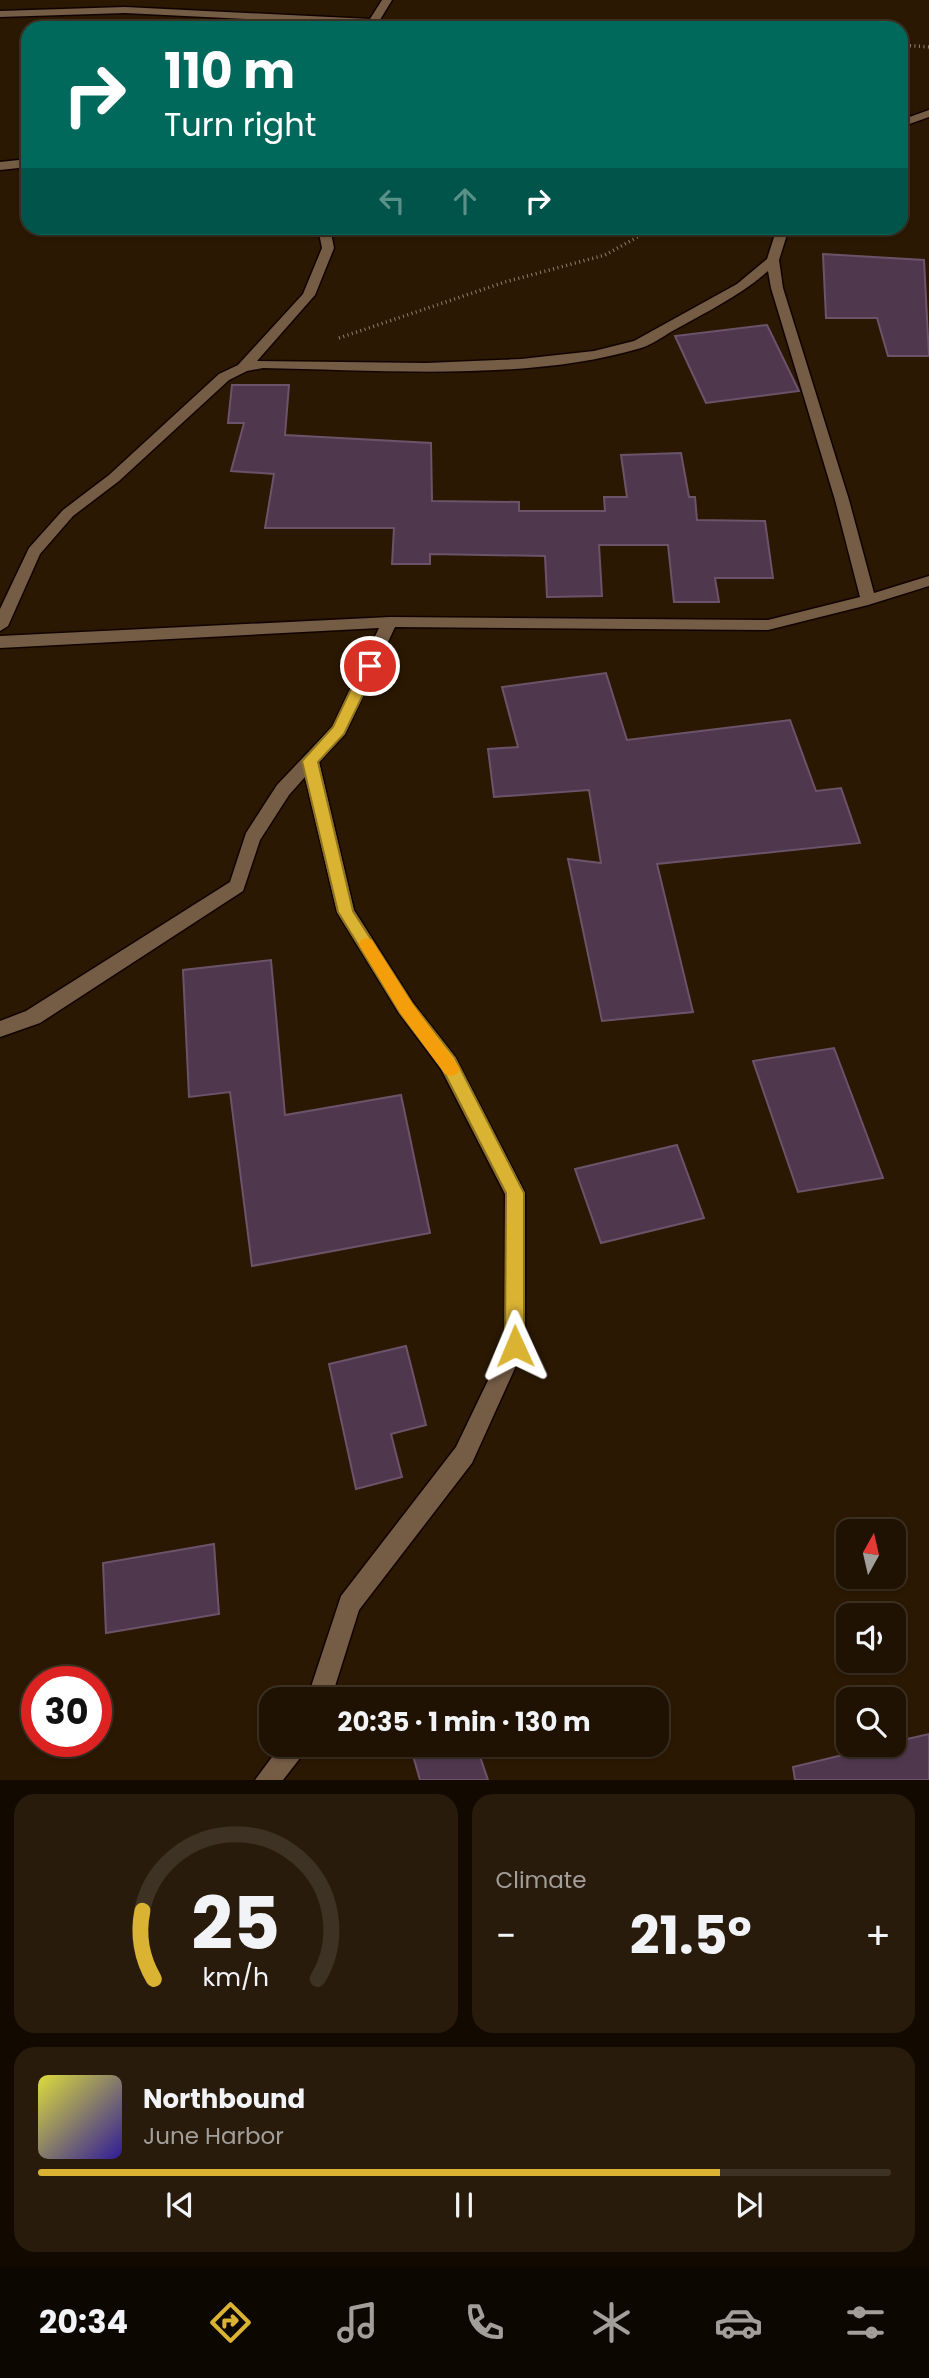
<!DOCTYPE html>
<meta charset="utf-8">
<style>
body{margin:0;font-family:Poppins,sans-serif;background:#281b0c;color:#f1f3f6;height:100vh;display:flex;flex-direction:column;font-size:26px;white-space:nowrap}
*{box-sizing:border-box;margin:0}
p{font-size:23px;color:#a29e99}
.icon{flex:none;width:38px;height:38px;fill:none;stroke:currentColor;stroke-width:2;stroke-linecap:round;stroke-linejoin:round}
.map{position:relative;height:1780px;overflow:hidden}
.drawer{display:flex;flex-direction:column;gap:14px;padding:14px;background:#120a01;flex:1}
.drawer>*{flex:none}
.banner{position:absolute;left:21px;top:21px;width:887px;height:214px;border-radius:21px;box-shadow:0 2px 5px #0004,0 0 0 2px #3d3224;background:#00695c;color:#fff;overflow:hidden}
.needle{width:46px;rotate:8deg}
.fabs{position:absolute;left:836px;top:1519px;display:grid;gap:14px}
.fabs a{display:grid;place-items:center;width:70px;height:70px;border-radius:14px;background:#201202;box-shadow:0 2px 5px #0004,0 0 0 2px #3d3224;font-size:35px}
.speed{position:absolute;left:21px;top:1666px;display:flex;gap:14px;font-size:35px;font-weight:700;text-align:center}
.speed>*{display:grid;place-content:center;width:91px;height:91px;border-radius:50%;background:#201202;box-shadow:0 2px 5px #0004,0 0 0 2px #3d3224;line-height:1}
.speed .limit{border:10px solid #d22;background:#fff;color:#111}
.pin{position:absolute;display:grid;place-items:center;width:60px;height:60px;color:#fff;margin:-30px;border:4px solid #fff;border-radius:50%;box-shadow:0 2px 7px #0007}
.me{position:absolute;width:77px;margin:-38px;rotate:359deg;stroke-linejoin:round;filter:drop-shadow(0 0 5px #0008)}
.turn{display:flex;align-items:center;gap:24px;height:147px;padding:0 28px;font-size:32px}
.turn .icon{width:91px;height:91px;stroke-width:2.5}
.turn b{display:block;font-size:49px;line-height:60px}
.lanes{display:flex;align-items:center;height:66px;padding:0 28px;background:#0003;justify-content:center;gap:35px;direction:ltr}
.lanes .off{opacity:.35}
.big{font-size:52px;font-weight:700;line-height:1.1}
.drawer .widget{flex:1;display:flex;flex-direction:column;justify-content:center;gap:10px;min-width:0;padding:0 24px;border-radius:21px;background:#281b0c}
.drawer .dial{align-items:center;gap:0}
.dial svg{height:182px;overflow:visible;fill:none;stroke:#3d3224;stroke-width:7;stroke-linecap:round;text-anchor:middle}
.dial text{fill:#f1f3f6;stroke:none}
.song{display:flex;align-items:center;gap:21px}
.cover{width:84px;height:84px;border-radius:10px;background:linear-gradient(135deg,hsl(60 70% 55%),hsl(250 70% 35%))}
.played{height:7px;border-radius:4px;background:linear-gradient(90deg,#dab333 80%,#3d3224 80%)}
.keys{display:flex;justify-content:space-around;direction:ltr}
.heat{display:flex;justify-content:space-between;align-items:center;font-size:38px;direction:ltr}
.drawer .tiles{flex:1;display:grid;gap:14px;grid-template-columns:1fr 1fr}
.widget:last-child{grid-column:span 2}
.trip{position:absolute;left:259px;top:1687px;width:410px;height:70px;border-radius:21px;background:#201202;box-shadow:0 2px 5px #0004,0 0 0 2px #3d3224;font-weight:700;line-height:70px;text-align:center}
.dock{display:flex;height:112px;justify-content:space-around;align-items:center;background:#0d0701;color:#a29e99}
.dock .icon{width:49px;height:49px}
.dock .selected{color:#dab333}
.dock b{font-size:32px;color:#f1f3f6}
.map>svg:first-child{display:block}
.building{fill:#4f384e;stroke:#6b536a;stroke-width:2}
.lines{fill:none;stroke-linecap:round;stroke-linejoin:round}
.street-casing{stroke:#120300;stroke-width:3}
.path{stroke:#8e7f6d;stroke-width:3.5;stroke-dasharray:1 3.5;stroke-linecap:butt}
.street{fill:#745c45;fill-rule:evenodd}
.route{fill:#dab333;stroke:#8e7421;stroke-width:2}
.slow{fill:#f59e0b}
</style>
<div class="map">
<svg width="929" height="1780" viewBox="0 0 929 1780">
<rect width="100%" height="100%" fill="#2b1802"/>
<g class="building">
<path d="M 823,254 L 924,260 L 929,356 L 888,356 L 877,318 L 826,318 Z"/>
<path d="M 767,325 L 799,391 L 706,403 L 675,336 Z"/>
<path d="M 232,385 L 289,385 L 285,435 L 431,443 L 432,501 L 519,502 L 519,511 L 605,511 L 604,497 L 627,497 L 621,455 L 681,453 L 689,497 L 695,497 L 697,520 L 765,521 L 773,578 L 715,578 L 719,602 L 674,602 L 668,545 L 599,545 L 602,596 L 547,597 L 545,556 L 430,554 L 430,564 L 392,564 L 394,528 L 265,528 L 274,474 L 231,471 L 244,423 L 228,423 Z"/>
<path d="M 606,673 L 627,740 L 790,720 L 816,791 L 841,788 L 860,843 L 657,864 L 693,1012 L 602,1021 L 568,859 L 601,863 L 589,790 L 494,797 L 488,749 L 518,747 L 502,687 Z"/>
<path d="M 271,960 L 285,1115 L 401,1095 L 430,1233 L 252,1266 L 230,1092 L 189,1097 L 183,970 Z"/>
<path d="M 834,1048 L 883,1178 L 798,1192 L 753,1061 Z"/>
<path d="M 677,1145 L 704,1218 L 601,1243 L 575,1169 Z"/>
<path d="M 406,1346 L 426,1425 L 391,1434 L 402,1477 L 356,1489 L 329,1364 Z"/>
<path d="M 214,1544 L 219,1614 L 106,1633 L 103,1563 Z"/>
<path d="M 929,1734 L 929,1780 L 795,1780 L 793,1767 L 884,1745 L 894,1745 L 894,1742 Z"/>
<path d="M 410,1745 L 476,1745 L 488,1780 L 420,1780 Z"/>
</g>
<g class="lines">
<defs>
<g id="street">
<path d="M 382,0 L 392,0 L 375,28 L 365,28 L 366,25 L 125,13 L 0,17 L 0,11 L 125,7 L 370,19 Z"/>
<path d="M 929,110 L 929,117 L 901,127 L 901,120 Z"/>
<path d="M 28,159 L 28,167 L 0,170 L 0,162 Z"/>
<path d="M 318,228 L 330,228 L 334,248 L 315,295 L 257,361 L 426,363 L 521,359 L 594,351 L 634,341 L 737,284 L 767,259 L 777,228 L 789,228 L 779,260 L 783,288 L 849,500 L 874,593 L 929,576 L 929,586 L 868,605 L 768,630 L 395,627 L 345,734 L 319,762 L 354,910 L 413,1003 L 455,1057 L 525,1193 L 525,1346 L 472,1463 L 359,1610 L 331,1699 L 307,1699 L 341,1596 L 456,1447 L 505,1345 L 505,1194 L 441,1069 L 399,1013 L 337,912 L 305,777 L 289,795 L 260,840 L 243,891 L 40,1023 L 0,1037 L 0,1021 L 26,1011 L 230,882 L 246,833 L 277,785 L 333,726 L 379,628 L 0,648 L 0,636 L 390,617 L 768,620 L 860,597 L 835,500 L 771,288 L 768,271 C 741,295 710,310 678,328 C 666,334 654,344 641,348 C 528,382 380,370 263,368 L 247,371 L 229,380 L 119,481 L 73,516 L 40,554 L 8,626 L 0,631 L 0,609 L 29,548 L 63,510 L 109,475 L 219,374 L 238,365 L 303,294 L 322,248 Z"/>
<path d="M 281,1745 L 308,1745 L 304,1753 L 283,1780 L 255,1780 Z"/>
</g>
</defs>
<use href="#street" class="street-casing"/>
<g class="path">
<path d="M 401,24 L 443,28"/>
<path d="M 901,45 L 929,47"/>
<path d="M 503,228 L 593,233 L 616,228"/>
<path d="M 339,338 L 505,282 L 605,255 L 654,228"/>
</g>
<use href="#street" class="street"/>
</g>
<path class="route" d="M 370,660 L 377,666 L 344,734 L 318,762 L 353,911 L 412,1003 L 455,1058 L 524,1193 L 524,1346 L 522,1352 L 515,1355 L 508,1352 L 505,1346 L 506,1193 L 442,1068 L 400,1013 L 338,912 L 302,761 L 333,727 L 362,666 Z"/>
<path class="slow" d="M 367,938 L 372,940 L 412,1003 L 457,1064 L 460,1069 L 457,1074 L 451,1076 L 445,1074 L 400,1013 L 359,945 L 361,940 Z"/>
</svg>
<div class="fabs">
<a><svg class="needle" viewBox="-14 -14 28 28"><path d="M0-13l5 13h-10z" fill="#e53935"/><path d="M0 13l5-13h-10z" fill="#a29e99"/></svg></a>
<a><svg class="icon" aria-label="sound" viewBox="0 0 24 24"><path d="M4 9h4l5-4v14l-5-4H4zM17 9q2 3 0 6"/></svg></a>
<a><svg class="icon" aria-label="search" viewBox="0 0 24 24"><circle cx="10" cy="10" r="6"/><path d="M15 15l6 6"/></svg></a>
</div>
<div class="speed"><div class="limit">30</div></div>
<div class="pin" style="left:370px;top:666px;background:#d93025"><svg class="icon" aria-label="arrive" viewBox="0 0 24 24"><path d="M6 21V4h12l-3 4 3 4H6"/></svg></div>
<svg class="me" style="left:515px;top:1346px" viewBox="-20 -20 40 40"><path d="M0-17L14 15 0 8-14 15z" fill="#dab333" stroke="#fff" stroke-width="4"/></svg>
<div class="trip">20:35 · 1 min · 130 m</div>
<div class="banner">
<div class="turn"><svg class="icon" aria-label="right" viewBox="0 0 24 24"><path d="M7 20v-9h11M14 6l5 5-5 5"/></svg><div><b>110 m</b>Turn right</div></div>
<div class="lanes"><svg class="icon off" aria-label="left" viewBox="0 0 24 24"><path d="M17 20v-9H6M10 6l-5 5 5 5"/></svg><svg class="icon off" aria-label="ahead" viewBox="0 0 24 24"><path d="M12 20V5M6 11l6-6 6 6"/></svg><svg class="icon" aria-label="right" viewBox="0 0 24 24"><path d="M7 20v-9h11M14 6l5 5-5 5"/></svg></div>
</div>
</div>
<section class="drawer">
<div class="tiles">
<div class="widget dial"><svg viewBox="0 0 100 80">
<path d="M14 69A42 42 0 1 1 86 69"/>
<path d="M14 69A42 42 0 0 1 9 39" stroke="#dab333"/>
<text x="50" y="56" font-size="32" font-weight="700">25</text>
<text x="50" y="72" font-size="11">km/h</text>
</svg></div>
<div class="widget"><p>Climate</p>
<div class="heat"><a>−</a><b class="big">21.5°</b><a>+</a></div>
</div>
<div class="widget">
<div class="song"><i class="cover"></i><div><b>Northbound</b><p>June Harbor</p></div></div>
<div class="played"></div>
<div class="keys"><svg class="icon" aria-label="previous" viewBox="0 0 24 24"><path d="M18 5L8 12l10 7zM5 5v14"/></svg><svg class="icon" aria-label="pause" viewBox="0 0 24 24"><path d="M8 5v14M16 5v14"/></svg><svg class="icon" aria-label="next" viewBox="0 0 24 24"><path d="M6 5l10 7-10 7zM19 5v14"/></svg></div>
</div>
</div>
</section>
<nav class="dock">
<b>20:34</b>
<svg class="icon selected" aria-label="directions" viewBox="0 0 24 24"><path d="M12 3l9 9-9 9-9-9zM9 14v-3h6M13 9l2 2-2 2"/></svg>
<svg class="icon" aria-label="music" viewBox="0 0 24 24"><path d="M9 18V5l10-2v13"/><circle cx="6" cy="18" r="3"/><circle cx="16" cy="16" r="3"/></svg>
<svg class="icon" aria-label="phone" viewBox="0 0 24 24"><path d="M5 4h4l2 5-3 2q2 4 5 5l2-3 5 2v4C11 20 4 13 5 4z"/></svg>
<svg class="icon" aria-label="climate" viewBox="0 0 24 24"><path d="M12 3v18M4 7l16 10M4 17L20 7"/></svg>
<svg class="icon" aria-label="car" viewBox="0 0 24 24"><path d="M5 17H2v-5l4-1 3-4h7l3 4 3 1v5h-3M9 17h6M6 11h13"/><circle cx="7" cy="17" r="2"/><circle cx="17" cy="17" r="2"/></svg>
<svg class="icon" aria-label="filters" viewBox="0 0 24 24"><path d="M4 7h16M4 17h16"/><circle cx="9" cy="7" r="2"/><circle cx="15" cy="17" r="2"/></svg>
</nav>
